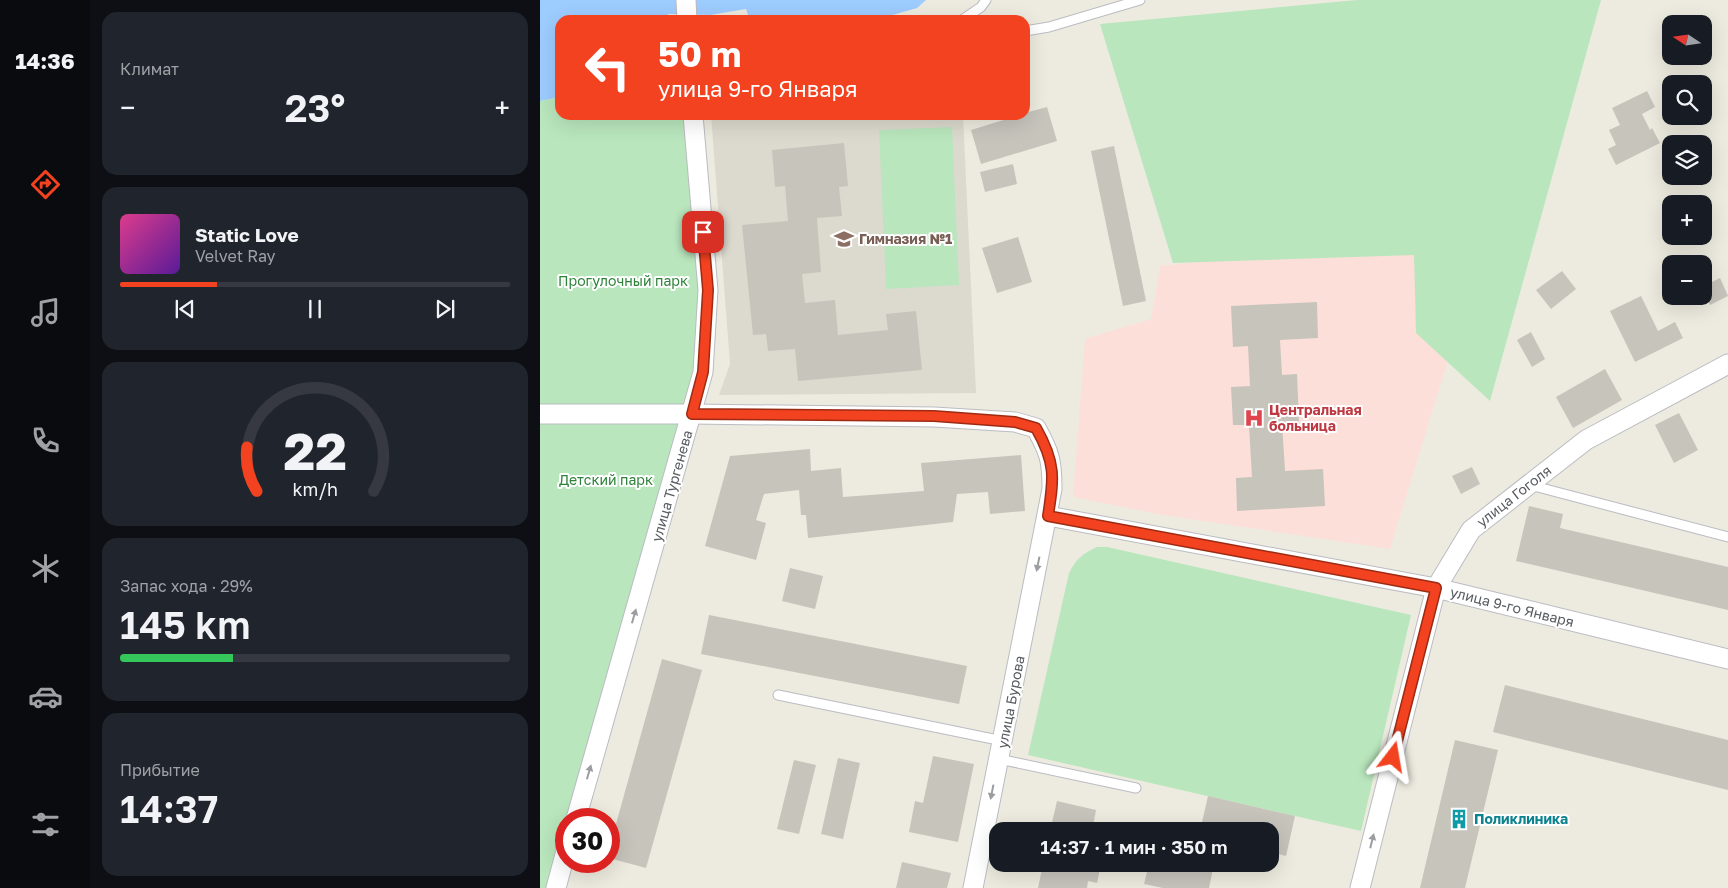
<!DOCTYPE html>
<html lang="ru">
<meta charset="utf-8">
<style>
body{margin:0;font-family:"Golos Text",sans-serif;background:#20242c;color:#f1f3f6;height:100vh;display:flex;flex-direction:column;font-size:19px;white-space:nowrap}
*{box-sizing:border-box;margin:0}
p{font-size:16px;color:#9ea1a6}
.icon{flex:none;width:28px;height:28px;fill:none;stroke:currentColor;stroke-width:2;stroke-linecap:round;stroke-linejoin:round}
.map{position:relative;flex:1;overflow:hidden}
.details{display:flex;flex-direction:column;gap:12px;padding:12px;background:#0d0f14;width:450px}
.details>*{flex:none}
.hud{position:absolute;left:15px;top:15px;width:475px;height:105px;border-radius:15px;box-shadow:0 5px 20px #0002;background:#f2421f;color:#fff;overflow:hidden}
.needle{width:32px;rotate:283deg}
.controls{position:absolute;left:1122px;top:15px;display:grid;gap:10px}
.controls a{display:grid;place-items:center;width:50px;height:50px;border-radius:10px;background:#171b24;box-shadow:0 5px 20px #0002;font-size:25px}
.speed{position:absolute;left:15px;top:808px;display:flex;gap:10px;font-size:25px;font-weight:700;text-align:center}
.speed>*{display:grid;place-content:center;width:65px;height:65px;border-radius:50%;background:#171b24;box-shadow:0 5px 20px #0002;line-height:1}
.speed .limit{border:8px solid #d22;background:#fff;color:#111}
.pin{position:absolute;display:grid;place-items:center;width:42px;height:42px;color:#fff;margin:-21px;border-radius:10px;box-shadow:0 2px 8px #0006}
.me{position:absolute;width:55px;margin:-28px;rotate:14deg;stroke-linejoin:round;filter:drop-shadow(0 0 4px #0008)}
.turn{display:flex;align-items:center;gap:18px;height:105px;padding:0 20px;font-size:22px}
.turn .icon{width:65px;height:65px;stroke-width:2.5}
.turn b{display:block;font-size:35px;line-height:42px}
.big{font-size:38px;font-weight:600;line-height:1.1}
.details .tile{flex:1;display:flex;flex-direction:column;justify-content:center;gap:8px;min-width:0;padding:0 18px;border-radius:15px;background:#20242c}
.details .dial{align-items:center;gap:0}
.dial svg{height:130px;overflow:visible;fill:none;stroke:#363941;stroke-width:7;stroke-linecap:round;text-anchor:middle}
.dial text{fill:#f1f3f6;stroke:none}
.song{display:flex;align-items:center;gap:15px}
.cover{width:60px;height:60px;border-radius:8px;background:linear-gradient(135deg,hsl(330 70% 55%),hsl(270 70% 35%))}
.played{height:5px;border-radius:2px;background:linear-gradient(90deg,#f2421f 25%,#363941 25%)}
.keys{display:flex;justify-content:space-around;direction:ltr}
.heat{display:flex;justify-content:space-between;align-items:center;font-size:28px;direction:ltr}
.charge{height:8px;border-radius:4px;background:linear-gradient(90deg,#34c759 29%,#363941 0)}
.trip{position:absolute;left:449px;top:822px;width:290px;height:50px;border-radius:15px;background:#171b24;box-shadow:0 5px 20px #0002;font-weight:600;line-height:50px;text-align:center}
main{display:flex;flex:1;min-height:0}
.tabs{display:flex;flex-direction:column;width:90px;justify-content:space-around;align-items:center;background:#090b0e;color:#9ea1a6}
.tabs .icon{width:35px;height:35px}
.tabs .selected{color:#f2421f}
.tabs b{font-size:22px;color:#f1f3f6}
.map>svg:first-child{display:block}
.education{fill:#dcdace}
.medical{fill:#fcdfd9}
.green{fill:#b9e6bd}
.water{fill:#9dccff}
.building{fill:#c7c4bc}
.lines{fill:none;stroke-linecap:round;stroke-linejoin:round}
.service-casing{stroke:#babcc2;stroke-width:11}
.minor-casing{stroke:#babcc2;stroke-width:21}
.service{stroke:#fff;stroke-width:9}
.minor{stroke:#fff;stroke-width:19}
.oneway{fill:#9b9da0}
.route-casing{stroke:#9d2b14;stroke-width:12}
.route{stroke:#f2421f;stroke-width:9}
.labels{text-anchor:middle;stroke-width:4;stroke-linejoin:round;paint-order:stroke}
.education-label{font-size:14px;font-weight:bold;fill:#785e54;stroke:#fff;text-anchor:start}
.park-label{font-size:14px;fill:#2e823a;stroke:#fff}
.health-label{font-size:14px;font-weight:bold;fill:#be3a42;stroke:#fff;text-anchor:start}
.street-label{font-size:14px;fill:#585c61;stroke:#fff}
.culture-label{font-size:14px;font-weight:bold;fill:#0d838f;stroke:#fff;text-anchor:start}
</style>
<main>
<nav class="tabs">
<b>14:36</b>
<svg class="icon selected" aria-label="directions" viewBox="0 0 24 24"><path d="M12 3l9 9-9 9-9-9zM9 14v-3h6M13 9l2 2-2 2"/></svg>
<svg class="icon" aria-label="music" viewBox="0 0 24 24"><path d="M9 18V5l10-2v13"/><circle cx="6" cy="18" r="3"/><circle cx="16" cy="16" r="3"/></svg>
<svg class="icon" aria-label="phone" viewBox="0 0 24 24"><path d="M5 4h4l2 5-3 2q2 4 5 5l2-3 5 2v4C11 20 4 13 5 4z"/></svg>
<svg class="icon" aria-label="climate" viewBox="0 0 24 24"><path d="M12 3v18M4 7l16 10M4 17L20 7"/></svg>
<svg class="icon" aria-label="car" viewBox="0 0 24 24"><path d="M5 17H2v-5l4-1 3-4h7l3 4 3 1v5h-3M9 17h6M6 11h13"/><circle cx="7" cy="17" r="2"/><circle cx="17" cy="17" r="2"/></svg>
<svg class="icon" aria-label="filters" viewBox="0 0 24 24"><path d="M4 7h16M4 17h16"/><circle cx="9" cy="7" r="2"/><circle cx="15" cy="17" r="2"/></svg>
</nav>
<section class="details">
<div class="tile"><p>Климат</p>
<div class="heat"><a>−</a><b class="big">23°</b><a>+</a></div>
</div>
<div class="tile">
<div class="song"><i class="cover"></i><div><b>Static Love</b><p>Velvet Ray</p></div></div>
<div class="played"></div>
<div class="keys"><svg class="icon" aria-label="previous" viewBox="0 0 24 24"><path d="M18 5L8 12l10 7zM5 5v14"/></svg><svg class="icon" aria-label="pause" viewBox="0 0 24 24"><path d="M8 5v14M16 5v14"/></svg><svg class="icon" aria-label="next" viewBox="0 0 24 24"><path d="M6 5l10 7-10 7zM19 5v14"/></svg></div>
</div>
<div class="tile dial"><svg viewBox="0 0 100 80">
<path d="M14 69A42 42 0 1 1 86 69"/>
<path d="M14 69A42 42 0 0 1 8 42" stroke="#f2421f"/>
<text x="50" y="56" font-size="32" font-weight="700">22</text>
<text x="50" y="72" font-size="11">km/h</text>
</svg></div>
<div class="tile"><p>Запас хода · 29%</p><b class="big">145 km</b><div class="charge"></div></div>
<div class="tile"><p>Прибытие</p><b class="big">14:37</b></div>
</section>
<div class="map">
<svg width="1188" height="888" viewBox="0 0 1188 888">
<rect width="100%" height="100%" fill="#edebdf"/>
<path class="education" d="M 171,115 L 423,115 L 436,393 L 179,395 L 190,364 Z"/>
<path class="medical" d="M 900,235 L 937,266 L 850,549 L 623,515 L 533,497 L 545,339 L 611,319 L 620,266 Z"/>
<g class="green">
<path d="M 817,0 L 1061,0 L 950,401 L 876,333 L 874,255 L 633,263 L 560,24 Z"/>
<path d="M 20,97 L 20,115 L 153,115 L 163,372 L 36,819 L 26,819 L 26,851 L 16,888 L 0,888 L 0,101 Z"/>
<path d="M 412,127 L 419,285 L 346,289 L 339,130 Z"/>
<path d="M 557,547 L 567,547 L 871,615 L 821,831 L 488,755 L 529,573 C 536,559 542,554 557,547 Z"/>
</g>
<path class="water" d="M 0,0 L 386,0 L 377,8 L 335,20 L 210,20 L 206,9 L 170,15 L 129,14 L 119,20 L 20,20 L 20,97 L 0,101 Z"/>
<g class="building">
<path d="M 1107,91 L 1115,107 L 1102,114 L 1110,130 L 1112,128 L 1120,143 L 1076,165 L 1068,149 L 1076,145 L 1069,130 L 1080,125 L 1072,108 Z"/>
<path d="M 507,107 L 517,141 L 441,164 L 431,130 L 480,115 L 485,115 L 485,113 Z"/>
<path d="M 304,143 L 308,186 L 299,187 L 302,216 L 277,218 L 281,272 L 262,274 L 265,303 L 295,300 L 298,335 L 348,330 L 346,314 L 376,311 L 382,370 L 258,381 L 255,349 L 228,351 L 226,334 L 213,335 L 202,225 L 248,221 L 245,186 L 235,187 L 232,150 Z"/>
<path d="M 574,146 L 606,301 L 583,306 L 551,151 Z"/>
<path d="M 473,164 L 477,184 L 445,192 L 440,172 Z"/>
<path d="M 478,237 L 492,282 L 457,293 L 442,248 Z"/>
<path d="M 1144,258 L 1147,264 L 1132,264 Z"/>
<path d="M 1022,271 L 1036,289 L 1011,309 L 996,290 Z"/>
<path d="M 1180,278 L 1188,296 L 1170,305 L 1164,290 L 1164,286 Z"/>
<path d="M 1101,296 L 1118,331 L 1135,322 L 1143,338 L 1095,362 L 1070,311 Z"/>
<path d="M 777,302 L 778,338 L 740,340 L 742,375 L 757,374 L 759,422 L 742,423 L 745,471 L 783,469 L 785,506 L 697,511 L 696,478 L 712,477 L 709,425 L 693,425 L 691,387 L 710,386 L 708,346 L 693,347 L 691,306 Z"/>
<path d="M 991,332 L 1005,359 L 992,367 L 977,340 Z"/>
<path d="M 1065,369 L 1082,400 L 1033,428 L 1016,397 Z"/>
<path d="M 1139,413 L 1158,450 L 1134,463 L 1115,425 Z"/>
<path d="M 270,449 L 271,471 L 301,468 L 303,497 L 384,491 L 381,463 L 481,455 L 485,511 L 450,514 L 448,492 L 417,494 L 413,522 L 268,538 L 266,515 L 261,515 L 259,490 L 224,494 L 216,520 L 226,523 L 216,560 L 165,546 L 190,456 Z"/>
<path d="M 932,467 L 940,484 L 921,494 L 912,476 Z"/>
<path d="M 989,506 L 1023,514 L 1020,528 L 1188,567 L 1188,610 L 976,561 Z"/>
<path d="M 250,568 L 283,576 L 275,609 L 242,601 Z"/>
<path d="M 169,615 L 427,666 L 419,704 L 161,654 Z"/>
<path d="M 122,659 L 162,670 L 106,868 L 69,858 L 69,849 Z"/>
<path d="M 965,685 L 1188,740 L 1188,790 L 953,732 Z"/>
<path d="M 915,740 L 958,750 L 925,888 L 880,888 Z"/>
<path d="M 393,756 L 434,764 L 418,842 L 369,832 L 375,801 L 383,803 Z"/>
<path d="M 298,758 L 320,763 L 303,839 L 281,834 Z"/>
<path d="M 254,760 L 276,765 L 259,834 L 237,829 Z"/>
<path d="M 668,796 L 755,816 L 746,856 L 730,852 L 730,831 L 660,831 Z"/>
<path d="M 517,801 L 556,810 L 552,831 L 510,831 Z"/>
<path d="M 362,862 L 411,873 L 407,888 L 356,888 Z"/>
<path d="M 503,864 L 561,864 L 557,883 L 548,881 L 547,888 L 498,888 Z"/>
<path d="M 594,864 L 674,864 L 669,888 L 623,888 L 604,884 L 608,868 Z"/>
</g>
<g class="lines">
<defs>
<g id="service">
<path d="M 422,20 L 441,7 L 446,0"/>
<path d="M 485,31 L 509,27 L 600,0"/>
<path d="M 990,485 L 1188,537"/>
<path d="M 238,695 L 463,741"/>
<path d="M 459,759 L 596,788"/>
</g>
<g id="minor">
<path d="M 146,0 L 147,20"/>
<path d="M 0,414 L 152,414 L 394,417 L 475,422 L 496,428 C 510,453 512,461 512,489 L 433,888"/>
<path d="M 508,516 L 896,588 L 1188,659"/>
<path d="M 36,819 L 163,372 L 168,290 L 153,115"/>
<path d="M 16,888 L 26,851"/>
<path d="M 820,888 L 896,588 L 931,530 L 1046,440 L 1188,364"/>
</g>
</defs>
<use href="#service" class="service-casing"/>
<use href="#minor" class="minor-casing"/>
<use href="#service" class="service"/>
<use href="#minor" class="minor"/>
</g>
<defs><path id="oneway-solid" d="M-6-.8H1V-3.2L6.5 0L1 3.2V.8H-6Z" transform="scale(1.25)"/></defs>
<g class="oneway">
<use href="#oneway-solid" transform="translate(498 564) rotate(101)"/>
<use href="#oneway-solid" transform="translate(94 616) rotate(-74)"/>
<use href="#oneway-solid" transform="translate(49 772) rotate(-74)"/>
<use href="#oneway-solid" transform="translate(452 792) rotate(101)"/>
<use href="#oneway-solid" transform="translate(832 841) rotate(-76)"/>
</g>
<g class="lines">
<defs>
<path id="route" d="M 163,232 L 168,290 L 163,372 L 152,414 L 394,416 L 475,422 L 496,428 C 516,463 514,478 508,516 L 896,588 L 853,757"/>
</defs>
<use href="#route" class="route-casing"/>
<use href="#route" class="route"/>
</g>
<defs>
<symbol id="school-bare" viewBox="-9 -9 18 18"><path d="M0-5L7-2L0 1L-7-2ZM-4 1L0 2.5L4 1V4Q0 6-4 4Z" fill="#8d6e63" stroke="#fff" stroke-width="2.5" paint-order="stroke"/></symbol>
<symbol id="hospital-bare" viewBox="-9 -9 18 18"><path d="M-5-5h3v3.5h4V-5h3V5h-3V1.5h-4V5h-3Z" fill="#e0444e" stroke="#fff" stroke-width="2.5" paint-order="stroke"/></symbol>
<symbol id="building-bare" viewBox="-9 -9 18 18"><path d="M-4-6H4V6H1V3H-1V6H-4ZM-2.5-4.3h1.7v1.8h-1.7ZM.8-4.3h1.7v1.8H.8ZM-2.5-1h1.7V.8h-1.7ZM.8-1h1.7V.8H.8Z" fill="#0f9aa8" stroke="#fff" stroke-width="2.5" paint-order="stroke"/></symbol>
</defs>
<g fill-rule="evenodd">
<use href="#school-bare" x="290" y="225" width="28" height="28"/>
<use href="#hospital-bare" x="700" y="404" width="28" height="28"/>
<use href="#building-bare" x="905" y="805" width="28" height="28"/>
</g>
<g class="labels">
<g class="education-label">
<text x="319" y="244">Гимназия №1</text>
</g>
<g class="park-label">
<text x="83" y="286">Прогулочный парк</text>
<text x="66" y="485">Детский парк</text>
</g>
<g class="health-label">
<text x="729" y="415">Центральная<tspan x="729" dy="16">больница</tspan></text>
</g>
<g class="street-label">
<text transform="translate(132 486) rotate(-74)" y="5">улица Тургенева</text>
<text transform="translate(974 496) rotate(-38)" y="5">улица Гоголя</text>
<text transform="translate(972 607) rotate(14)" y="5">улица 9-го Января</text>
<text transform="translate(471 702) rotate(-79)" y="5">улица Бурова</text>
</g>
<g class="culture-label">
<text x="934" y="824">Поликлиника</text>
</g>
</g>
</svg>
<div class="controls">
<a><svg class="needle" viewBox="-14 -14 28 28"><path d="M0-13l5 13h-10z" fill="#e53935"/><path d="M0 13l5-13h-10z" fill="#9ea1a6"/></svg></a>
<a><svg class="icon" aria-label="search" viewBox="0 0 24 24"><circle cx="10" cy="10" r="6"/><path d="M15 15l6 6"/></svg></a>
<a><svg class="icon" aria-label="layers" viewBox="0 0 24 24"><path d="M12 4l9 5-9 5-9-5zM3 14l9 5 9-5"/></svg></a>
<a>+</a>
<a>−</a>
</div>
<div class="speed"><div class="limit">30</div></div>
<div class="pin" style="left:163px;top:232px;background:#d93025"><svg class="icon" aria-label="arrive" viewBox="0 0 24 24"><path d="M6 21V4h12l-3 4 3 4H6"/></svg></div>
<svg class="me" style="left:853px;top:757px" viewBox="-20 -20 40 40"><path d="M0-17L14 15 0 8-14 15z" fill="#f2421f" stroke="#fff" stroke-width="4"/></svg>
<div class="trip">14:37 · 1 мин · 350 m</div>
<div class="hud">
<div class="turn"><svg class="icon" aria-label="left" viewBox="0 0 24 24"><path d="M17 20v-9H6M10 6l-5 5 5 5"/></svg><div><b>50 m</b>улица 9-го Января</div></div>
</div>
</div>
</main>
